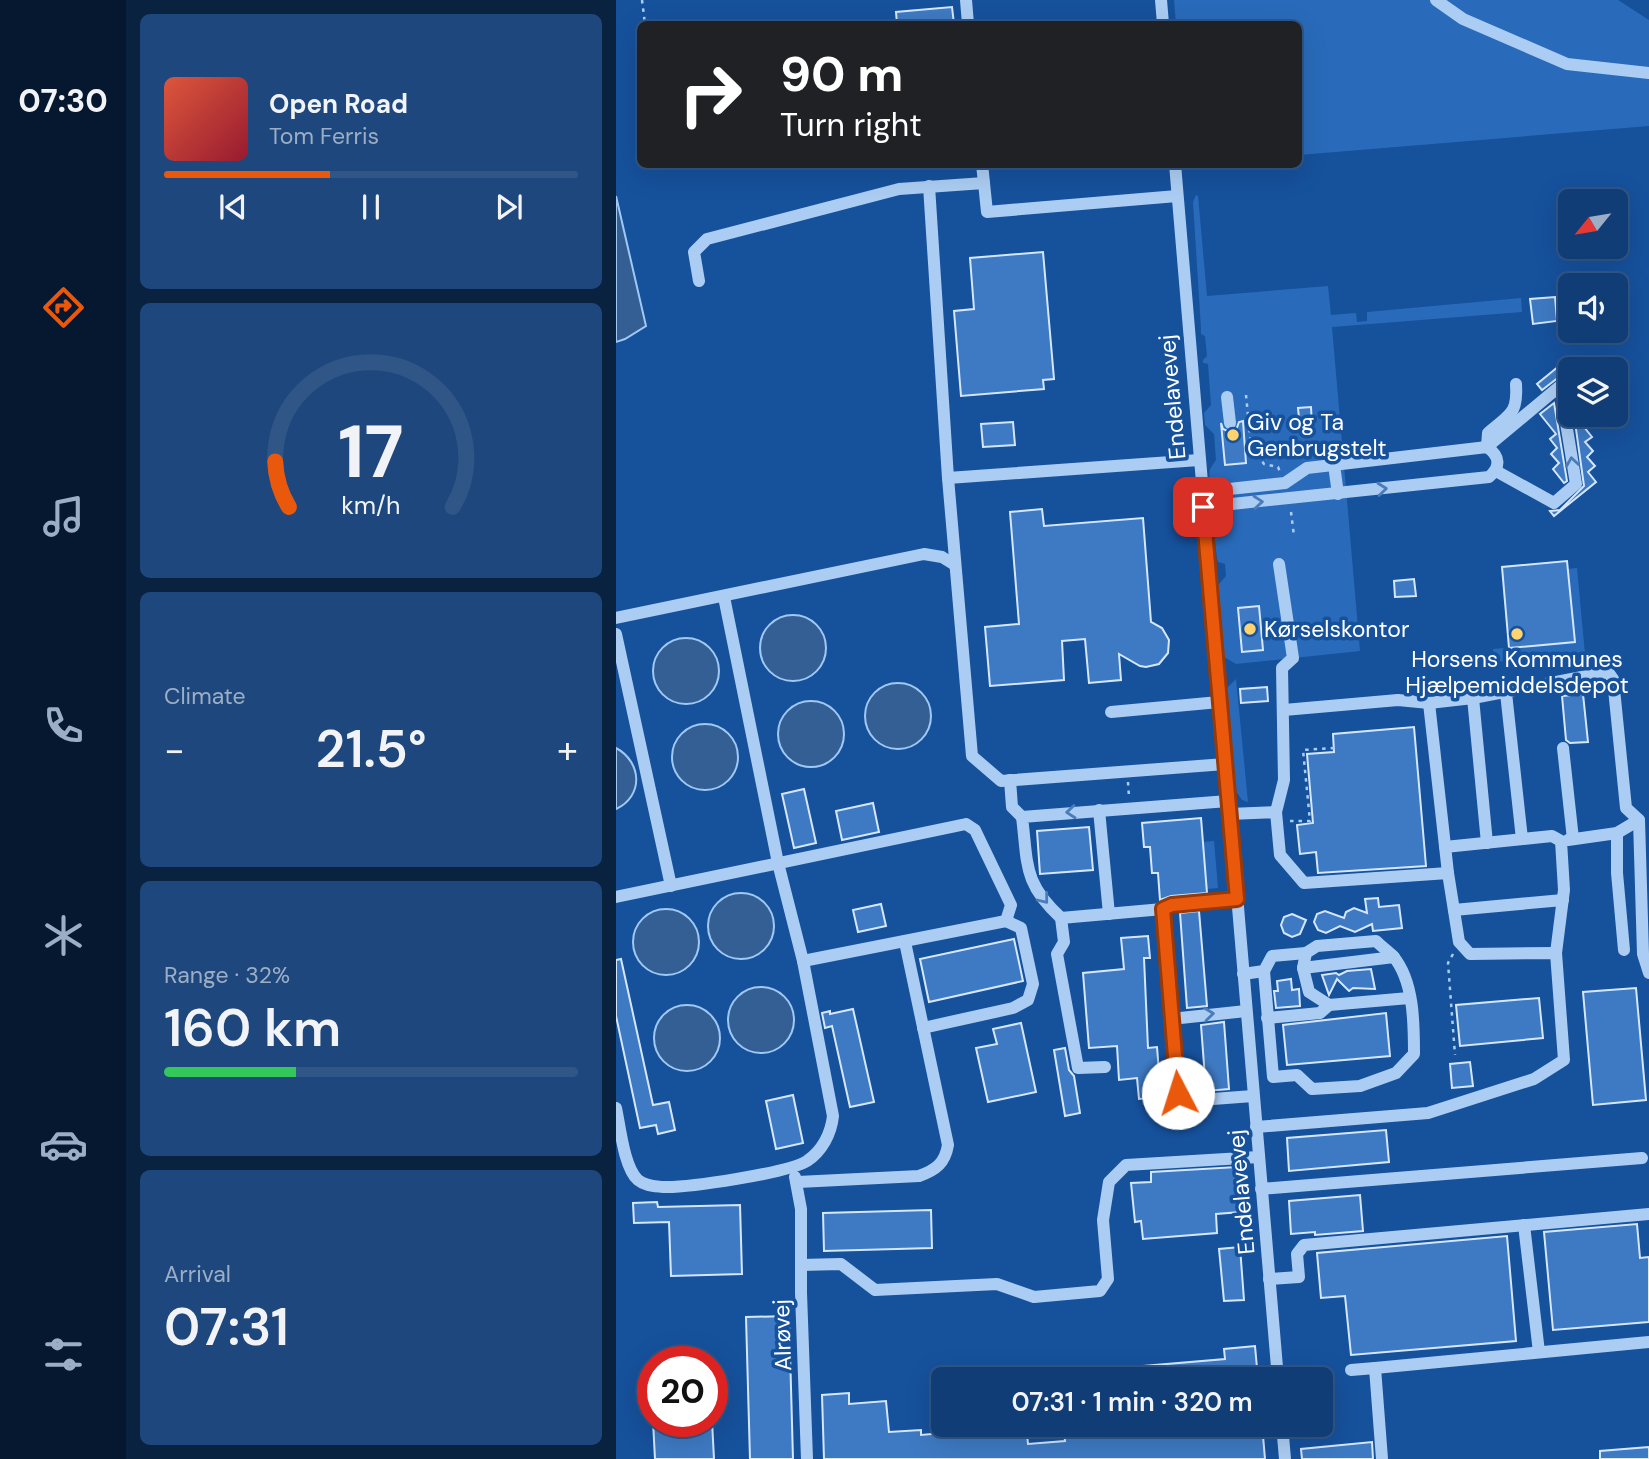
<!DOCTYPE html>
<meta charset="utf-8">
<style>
body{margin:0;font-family:"DM Sans",sans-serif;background:#1e487d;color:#f1f3f6;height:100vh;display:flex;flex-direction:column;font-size:26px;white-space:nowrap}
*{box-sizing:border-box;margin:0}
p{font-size:23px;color:#9caec5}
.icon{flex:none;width:38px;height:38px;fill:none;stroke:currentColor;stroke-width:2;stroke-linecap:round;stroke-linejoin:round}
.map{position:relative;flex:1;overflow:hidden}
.drawer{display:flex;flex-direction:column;gap:14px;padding:14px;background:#092240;width:490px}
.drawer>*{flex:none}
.guide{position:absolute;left:21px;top:21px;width:665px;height:147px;border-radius:10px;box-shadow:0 7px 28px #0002,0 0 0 2px #305687;background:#202124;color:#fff;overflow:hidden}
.needle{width:46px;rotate:240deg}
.tools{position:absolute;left:942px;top:189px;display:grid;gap:14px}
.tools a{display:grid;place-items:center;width:70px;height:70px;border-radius:10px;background:#103d75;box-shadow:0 7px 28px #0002,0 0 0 2px #305687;font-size:35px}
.speed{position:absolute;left:21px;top:1346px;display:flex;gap:14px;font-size:35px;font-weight:700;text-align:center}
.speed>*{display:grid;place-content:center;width:91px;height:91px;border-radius:50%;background:#103d75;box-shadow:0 7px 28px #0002,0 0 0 2px #305687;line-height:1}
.speed .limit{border:10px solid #d22;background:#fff;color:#111}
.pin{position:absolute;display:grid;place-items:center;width:60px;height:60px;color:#fff;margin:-30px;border-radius:14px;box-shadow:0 4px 10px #0006}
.me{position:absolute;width:77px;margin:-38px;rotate:355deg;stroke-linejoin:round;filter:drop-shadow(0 0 5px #0008)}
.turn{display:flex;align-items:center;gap:24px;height:147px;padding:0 28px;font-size:32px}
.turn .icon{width:91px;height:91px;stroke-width:2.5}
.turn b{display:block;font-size:49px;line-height:60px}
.big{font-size:52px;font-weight:600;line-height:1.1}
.drawer .card{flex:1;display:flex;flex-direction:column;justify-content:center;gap:10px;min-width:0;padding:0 24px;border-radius:10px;background:#1e487d}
.drawer .dial{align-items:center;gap:0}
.dial svg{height:182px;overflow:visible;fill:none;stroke:#305687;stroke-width:7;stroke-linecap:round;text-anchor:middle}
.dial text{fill:#f1f3f6;stroke:none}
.song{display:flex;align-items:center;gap:21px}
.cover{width:84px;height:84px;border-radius:10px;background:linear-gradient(135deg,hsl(10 70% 55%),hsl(350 70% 35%))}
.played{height:7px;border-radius:4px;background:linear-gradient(90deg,#ea580c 40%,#305687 40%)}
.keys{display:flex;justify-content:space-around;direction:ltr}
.heat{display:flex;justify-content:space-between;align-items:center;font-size:38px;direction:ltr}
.charge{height:10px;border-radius:5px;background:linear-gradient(90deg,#34c759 32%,#305687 0)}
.trip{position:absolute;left:315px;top:1367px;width:402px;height:70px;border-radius:10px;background:#103d75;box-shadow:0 7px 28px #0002,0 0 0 2px #305687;font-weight:600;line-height:70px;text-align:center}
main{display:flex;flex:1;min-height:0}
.tab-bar{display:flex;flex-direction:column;width:126px;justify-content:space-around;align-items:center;background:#06182f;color:#9caec5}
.tab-bar .icon{width:49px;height:49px}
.tab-bar .on{color:#ea580c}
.tab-bar b{font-size:32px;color:#f1f3f6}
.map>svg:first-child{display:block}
.green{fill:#296bba}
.water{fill:#345f95;stroke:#9fc8f5;stroke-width:2}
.building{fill:#3e7ac3;stroke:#d4e7fd;stroke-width:2}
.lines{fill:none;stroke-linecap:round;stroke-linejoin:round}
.path{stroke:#accdf3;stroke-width:2.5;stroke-dasharray:3.5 5;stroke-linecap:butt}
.minor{stroke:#accdf3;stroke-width:12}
.oneway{stroke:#4a7cba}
.route-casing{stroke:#983908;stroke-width:18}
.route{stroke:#ea580c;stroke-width:12}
.poi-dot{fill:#ffd46e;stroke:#16519c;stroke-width:2.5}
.labels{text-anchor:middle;stroke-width:7;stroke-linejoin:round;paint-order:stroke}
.street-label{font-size:23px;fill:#fff;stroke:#16519c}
.poi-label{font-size:23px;fill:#fff;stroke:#16519c;text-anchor:start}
</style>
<main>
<nav class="tab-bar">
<b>07:30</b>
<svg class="icon on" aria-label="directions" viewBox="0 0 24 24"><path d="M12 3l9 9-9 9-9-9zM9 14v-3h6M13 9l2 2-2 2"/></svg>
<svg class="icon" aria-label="music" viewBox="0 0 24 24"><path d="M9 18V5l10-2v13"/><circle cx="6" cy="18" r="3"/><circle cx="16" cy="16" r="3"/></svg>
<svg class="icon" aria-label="phone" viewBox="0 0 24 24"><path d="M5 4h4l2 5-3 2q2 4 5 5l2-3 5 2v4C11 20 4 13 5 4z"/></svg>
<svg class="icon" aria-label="climate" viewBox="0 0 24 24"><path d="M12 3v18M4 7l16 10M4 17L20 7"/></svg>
<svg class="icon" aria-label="car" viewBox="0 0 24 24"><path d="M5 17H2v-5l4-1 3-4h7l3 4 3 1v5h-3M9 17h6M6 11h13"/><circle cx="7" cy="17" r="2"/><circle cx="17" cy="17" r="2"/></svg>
<svg class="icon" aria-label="filters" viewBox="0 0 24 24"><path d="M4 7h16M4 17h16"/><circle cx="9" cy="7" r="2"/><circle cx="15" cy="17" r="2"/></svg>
</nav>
<section class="drawer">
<div class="card">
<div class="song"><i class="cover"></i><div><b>Open Road</b><p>Tom Ferris</p></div></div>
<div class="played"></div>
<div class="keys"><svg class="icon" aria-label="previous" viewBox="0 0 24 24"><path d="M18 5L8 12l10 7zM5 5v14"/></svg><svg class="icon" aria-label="pause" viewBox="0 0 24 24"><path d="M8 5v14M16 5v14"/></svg><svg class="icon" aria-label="next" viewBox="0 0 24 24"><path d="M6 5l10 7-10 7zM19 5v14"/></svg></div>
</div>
<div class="card dial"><svg viewBox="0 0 100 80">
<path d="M14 69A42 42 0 1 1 86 69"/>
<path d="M14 69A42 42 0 0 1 8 49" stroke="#ea580c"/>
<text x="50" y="56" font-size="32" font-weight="700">17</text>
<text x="50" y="72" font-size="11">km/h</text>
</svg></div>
<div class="card"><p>Climate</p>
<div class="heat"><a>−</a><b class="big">21.5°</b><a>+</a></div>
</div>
<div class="card"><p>Range · 32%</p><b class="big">160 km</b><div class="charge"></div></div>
<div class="card"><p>Arrival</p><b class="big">07:31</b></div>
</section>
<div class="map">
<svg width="1033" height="1459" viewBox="0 0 1033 1459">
<rect width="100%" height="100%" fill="#16519c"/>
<g class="green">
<path d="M 558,0 L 1002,0 L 1033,20 L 1033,126 L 683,155 L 682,24 L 560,24 Z"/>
<path d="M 580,195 L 582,196 L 591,296 L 712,286 L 715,315 L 740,313 L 741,322 L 751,321 L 751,312 L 905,298 L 906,312 L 716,327 L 744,651 L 620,664 L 608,657 L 602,585 L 610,576 L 609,564 L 602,562 L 601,559 L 597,522 L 598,518 L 605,512 L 602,483 L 595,480 C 591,472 595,467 600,460 L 598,434 L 589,425 L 588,413 L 595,405 L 592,364 L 587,363 L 587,360 L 591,356 L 589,336 L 585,334 L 585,328 L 577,202 Z"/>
<path d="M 961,568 L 969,654 L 879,662 L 877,649 L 958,642 L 952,569 Z"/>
<path d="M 620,679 L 632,802 L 626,800 L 619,790 L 611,688 Z"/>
<path d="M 598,841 L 602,888 L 591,889 L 587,842 Z"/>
</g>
<g class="water">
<path d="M 0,196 L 30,326 L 9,339 L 0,342 Z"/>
<circle cx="177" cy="648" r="33"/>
<circle cx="70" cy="671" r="33"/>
<circle cx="282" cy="716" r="33"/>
<circle cx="195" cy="734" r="33"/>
<circle cx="89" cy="757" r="33"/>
<path d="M 0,748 C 26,762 28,796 0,809 Z"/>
<circle cx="125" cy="926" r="33"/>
<circle cx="50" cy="942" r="33"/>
<circle cx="145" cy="1020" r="33"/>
<circle cx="71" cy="1038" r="33"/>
</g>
<g class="building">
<path d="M 336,7 L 338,24 L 281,24 L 280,12 Z"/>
<path d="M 427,252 L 438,379 L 427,380 L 428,389 L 345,396 L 338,311 L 358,309 L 354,258 Z"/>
<path d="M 939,297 L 941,321 L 917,324 L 914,299 Z"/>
<path d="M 954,357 L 954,391 L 951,381 L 943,377 L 926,390 L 921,384 Z"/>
<path d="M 938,403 L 951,481 L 948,483 L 937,469 L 943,463 L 935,454 L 941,448 L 934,439 L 940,434 L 924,414 Z"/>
<path d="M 695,407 L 696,427 L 684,428 L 682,408 Z"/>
<path d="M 958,415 L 968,415 L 974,422 L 968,427 L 976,437 L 969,442 L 977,451 L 971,457 L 979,466 L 972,472 L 980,482 L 938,516 L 934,511 L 944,510 L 968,486 Z"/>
<path d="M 627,421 L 630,463 L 609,465 L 605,423 L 607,429 L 614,432 L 620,430 L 623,422 Z"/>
<path d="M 397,422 L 399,445 L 367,447 L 365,424 Z"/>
<path d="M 426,509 L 428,526 L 527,518 L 535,622 L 546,628 L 553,640 L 552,653 L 543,664 L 530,667 L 524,666 L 503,654 L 505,680 L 473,683 L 469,639 L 446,641 L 448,680 L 374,686 L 369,627 L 403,624 L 394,512 Z"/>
<path d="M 951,561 L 959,642 L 893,648 L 886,567 Z"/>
<path d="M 798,579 L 800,596 L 779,597 L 778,581 Z"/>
<path d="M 643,606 L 647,650 L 626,652 L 622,608 Z"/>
<path d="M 651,687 L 652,701 L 625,703 L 624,689 Z"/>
<path d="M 967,694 L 972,742 L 954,743 L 950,740 L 946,696 Z"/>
<path d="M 798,727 L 810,866 L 702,873 L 700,852 L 684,854 L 681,825 L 697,823 L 691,754 L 718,752 L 717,734 Z"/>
<path d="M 188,789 L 200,843 L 178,848 L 166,794 Z"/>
<path d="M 257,803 L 263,832 L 226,840 L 220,811 Z"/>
<path d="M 585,818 L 591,893 L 555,896 L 544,900 L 542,873 L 536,873 L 534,847 L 528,847 L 526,823 Z"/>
<path d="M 473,827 L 477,870 L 424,874 L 421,831 Z"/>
<path d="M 762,898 L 763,907 L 783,905 L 786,928 L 757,931 L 756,924 L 739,932 L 724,926 L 710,933 L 702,930 L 698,922 L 701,914 L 709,911 L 728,918 L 730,912 L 738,908 L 751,913 L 749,899 Z"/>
<path d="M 265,904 L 270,926 L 242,932 L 237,910 Z"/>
<path d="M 583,911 L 591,1006 L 571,1008 L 564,913 Z"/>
<path d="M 676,914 L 690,920 L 684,934 L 676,937 L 668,933 L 665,925 L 668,917 Z"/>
<path d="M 532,936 L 534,958 L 528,958 L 532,1048 L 541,1047 L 545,1097 L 523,1099 L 521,1078 L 503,1080 L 501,1046 L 473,1048 L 467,973 L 508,969 L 505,938 Z"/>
<path d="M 398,939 L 407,981 L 313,1002 L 304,959 Z"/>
<path d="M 5,959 L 37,1105 L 53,1102 L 59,1130 L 42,1134 L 40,1125 L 24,1128 L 0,1016 L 0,960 Z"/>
<path d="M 755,969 L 759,989 L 737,988 L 733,991 L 721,979 L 713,995 L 706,975 L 720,973 L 723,975 L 731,971 Z"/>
<path d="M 675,979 L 676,990 L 683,989 L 684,1006 L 660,1008 L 658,991 L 662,991 L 661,981 Z"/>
<path d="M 1020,988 L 1030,1100 L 977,1105 L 967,992 Z"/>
<path d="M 923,998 L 927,1038 L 844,1046 L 840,1005 Z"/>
<path d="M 237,1009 L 258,1102 L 234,1107 L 216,1026 L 209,1028 L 206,1013 L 214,1011 L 214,1014 Z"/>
<path d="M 770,1013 L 774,1056 L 671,1065 L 667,1025 Z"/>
<path d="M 608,1022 L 613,1089 L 590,1091 L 585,1025 Z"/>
<path d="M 405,1023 L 420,1092 L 372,1102 L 360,1048 L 381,1044 L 377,1029 Z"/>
<path d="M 449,1048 L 453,1070 L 458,1076 L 464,1113 L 449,1116 L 438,1050 Z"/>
<path d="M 854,1062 L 857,1086 L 836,1088 L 834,1064 Z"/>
<path d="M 177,1095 L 187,1143 L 160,1149 L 150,1101 Z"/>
<path d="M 770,1130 L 773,1162 L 673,1171 L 671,1138 Z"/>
<path d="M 621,1167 L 625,1212 L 600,1214 L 601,1233 L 527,1239 L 525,1221 L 519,1222 L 515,1183 L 535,1182 L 535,1172 Z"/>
<path d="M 744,1195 L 747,1231 L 699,1235 L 699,1232 L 675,1234 L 673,1201 Z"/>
<path d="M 41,1202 L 42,1207 L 124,1205 L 126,1274 L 55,1276 L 53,1222 L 18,1223 L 17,1203 Z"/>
<path d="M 315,1210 L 316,1248 L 208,1251 L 207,1213 Z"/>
<path d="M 1021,1224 L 1024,1258 L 1033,1257 L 1033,1322 L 937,1330 L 928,1232 Z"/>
<path d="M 891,1236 L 900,1341 L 735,1355 L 729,1296 L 705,1298 L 701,1253 Z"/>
<path d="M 624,1247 L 628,1300 L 608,1301 L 603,1249 Z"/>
<path d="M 173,1316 L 177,1459 L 134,1459 L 130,1317 Z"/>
<path d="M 639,1346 L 642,1379 L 517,1379 L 516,1367 L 609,1359 L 608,1349 Z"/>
<path d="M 233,1393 L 233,1404 L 270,1401 L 273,1432 L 305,1430 L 305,1435 L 372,1429 L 371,1424 L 410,1424 L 412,1444 L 449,1441 L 447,1424 L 646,1424 L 649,1459 L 208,1459 L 206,1395 Z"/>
<path d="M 37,1421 L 96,1421 L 98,1459 L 39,1459 Z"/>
<path d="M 756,1442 L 757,1459 L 686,1459 L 685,1449 Z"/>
<path d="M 1033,1447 L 1033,1459 L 984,1459 L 984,1451 Z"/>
</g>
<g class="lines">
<g class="path">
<path d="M 26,0 L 29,24"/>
<path d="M 630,395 L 635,446"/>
<path d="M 629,446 L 635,446 L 648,464 L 662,467 L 664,472"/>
<path d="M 675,512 L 678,536"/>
<path d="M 512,782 L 513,797"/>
<path d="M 674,821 L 694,821 L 687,750 L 718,748"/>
<path d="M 837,954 L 832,963 L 839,1055"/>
</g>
<g class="minor">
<path d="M 350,0 L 352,24"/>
<path d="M 545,0 L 547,24"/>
<path d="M 820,0 L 847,19 L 951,64 L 1033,73"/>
<path d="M 559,164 L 662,1379"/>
<path d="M 368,183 L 371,212 L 561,196"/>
<path d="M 313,186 L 332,478 L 356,756 L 385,781 L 609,764"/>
<path d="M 83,281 L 78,252 L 91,239 L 283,189 L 368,183 L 366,164"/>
<path d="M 611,397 L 614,423"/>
<path d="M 871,447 L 944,386 L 960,484 L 938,503 L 880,471"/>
<path d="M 871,447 L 872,433 C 894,414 902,414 900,384"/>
<path d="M 718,465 L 722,494"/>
<path d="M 332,478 L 583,460"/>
<path d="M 586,492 L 669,483 L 691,468 L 871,447 C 884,456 885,467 873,477 L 587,507"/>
<path d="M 0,618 L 308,554 L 326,557 L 339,565"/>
<path d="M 0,634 L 55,886"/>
<path d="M 890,693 L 906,839"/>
<path d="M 857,698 L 871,843"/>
<path d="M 813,703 L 832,873"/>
<path d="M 668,710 L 782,700 L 813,703 L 857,698 L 992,672 L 997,679 L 1010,808 L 1023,820 L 1027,954 L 1033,973"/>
<path d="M 495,712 L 603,702"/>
<path d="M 947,748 L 957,839"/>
<path d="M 394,780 L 396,807 L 406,817"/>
<path d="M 483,810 L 493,914"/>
<path d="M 660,812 L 668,780 L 666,668 L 677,658 L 663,564"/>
<path d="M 613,814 L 660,812 L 664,855 L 688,883 L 832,873 L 843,942 L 854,954 L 940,953 L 948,1060 L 918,1079 L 812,1113 L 640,1127"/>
<path d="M 1001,833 L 1001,873 L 1008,950"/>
<path d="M 952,840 L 1001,833 L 1023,820"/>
<path d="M 829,847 L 936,836 L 945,841 L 948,890 L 940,953"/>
<path d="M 0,897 L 350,824 L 359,830 L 395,905 L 390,921 L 187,961"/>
<path d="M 547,909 L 556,905 L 621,899"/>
<path d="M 838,910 L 947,900"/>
<path d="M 445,918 L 547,909 L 562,1093 L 570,1101 L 637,1096"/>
<path d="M 687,968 L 778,957"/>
<path d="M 648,971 L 657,1077 L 681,1075 L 696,1089 L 744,1086 L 780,1073 L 798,1054 C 798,1023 798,981 777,956 C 772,951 765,946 760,941 L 701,946 L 690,953 L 687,968 L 693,992 L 713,1005 L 793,998"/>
<path d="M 627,974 L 648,971 L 656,956 L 690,953"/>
<path d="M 651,1018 L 704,1013 L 713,1005"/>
<path d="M 555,1019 L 630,1011"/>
<path d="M 307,1028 L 397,1008 L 412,1000 L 417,984 L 405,928 L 390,921"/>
<path d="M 489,1067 L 462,1068 L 441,954 L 448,942 L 445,918 C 407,883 412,865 406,817 L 612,801"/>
<path d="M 0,1108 C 4,1126 8,1168 22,1180 C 29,1186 38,1186 47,1187 C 71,1188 172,1173 191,1161 C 206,1151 215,1134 217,1116 L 187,961 L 162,863 L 108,597"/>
<path d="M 179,1177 L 185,1209 L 185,1293 L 191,1459"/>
<path d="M 182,1182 L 303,1176 C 320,1170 329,1163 332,1145 L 289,942"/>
<path d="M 645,1189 L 1026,1158"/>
<path d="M 908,1225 L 923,1352"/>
<path d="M 185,1265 L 225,1264 L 259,1290 L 381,1284 L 418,1297 L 484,1291 L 492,1279 L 487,1220 L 493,1182 L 510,1165 L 643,1157"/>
<path d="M 653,1279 L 683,1277 L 681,1254 L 688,1245 L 1033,1214"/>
<path d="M 735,1370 L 759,1368"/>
<path d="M 666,1424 L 669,1459"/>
<path d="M 766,1459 L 759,1368 L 1033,1342"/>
</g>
</g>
<defs><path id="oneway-chevron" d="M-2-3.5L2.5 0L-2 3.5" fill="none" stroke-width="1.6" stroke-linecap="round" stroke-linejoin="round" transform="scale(1.75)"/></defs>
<g class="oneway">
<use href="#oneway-chevron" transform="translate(956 462) rotate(-99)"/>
<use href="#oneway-chevron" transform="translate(766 489) rotate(-6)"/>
<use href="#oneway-chevron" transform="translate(642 502) rotate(-5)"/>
<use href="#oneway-chevron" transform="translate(455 812) rotate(175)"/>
<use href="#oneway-chevron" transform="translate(428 899) rotate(52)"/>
<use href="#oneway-chevron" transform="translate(593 1014) rotate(-6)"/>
</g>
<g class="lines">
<defs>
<path id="route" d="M 562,1093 L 547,909 L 556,905 L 621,899 L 587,507"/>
</defs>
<use href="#route" class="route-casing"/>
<use href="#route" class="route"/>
</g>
<g class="poi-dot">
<circle cx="617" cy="435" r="7"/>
<circle cx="634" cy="629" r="7"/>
<circle cx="901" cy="634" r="7"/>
</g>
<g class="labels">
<g class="street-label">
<text transform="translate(556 397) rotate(-95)" y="8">Endelavevej</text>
<text transform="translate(625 1192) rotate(-95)" y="8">Endelavevej</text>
<text transform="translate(166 1335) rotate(-92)" y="8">Alrøvej</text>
</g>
<g class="poi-label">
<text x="631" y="430">Giv og Ta<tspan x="631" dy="26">Genbrugstelt</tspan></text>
<text x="648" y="637">Kørselskontor</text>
<text x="901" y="667" text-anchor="middle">Horsens Kommunes<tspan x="901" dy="26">Hjælpemiddelsdepot</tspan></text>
</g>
</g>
</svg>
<div class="tools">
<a><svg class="needle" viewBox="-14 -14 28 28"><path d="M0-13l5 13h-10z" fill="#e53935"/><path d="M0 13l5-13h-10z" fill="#9caec5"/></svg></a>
<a><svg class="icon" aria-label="sound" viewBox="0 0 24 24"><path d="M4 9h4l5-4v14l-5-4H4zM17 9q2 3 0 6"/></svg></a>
<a><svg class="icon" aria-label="layers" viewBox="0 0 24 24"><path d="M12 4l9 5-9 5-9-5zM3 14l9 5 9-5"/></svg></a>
</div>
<div class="speed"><div class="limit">20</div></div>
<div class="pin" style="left:587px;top:507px;background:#d93025"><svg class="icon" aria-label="arrive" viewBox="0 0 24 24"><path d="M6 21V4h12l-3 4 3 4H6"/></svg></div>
<svg class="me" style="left:562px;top:1093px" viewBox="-20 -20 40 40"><circle r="19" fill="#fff"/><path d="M0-13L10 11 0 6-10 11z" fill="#ea580c"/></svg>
<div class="trip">07:31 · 1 min · 320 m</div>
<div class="guide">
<div class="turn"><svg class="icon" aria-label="right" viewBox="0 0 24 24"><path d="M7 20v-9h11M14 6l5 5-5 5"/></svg><div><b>90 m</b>Turn right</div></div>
</div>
</div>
</main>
